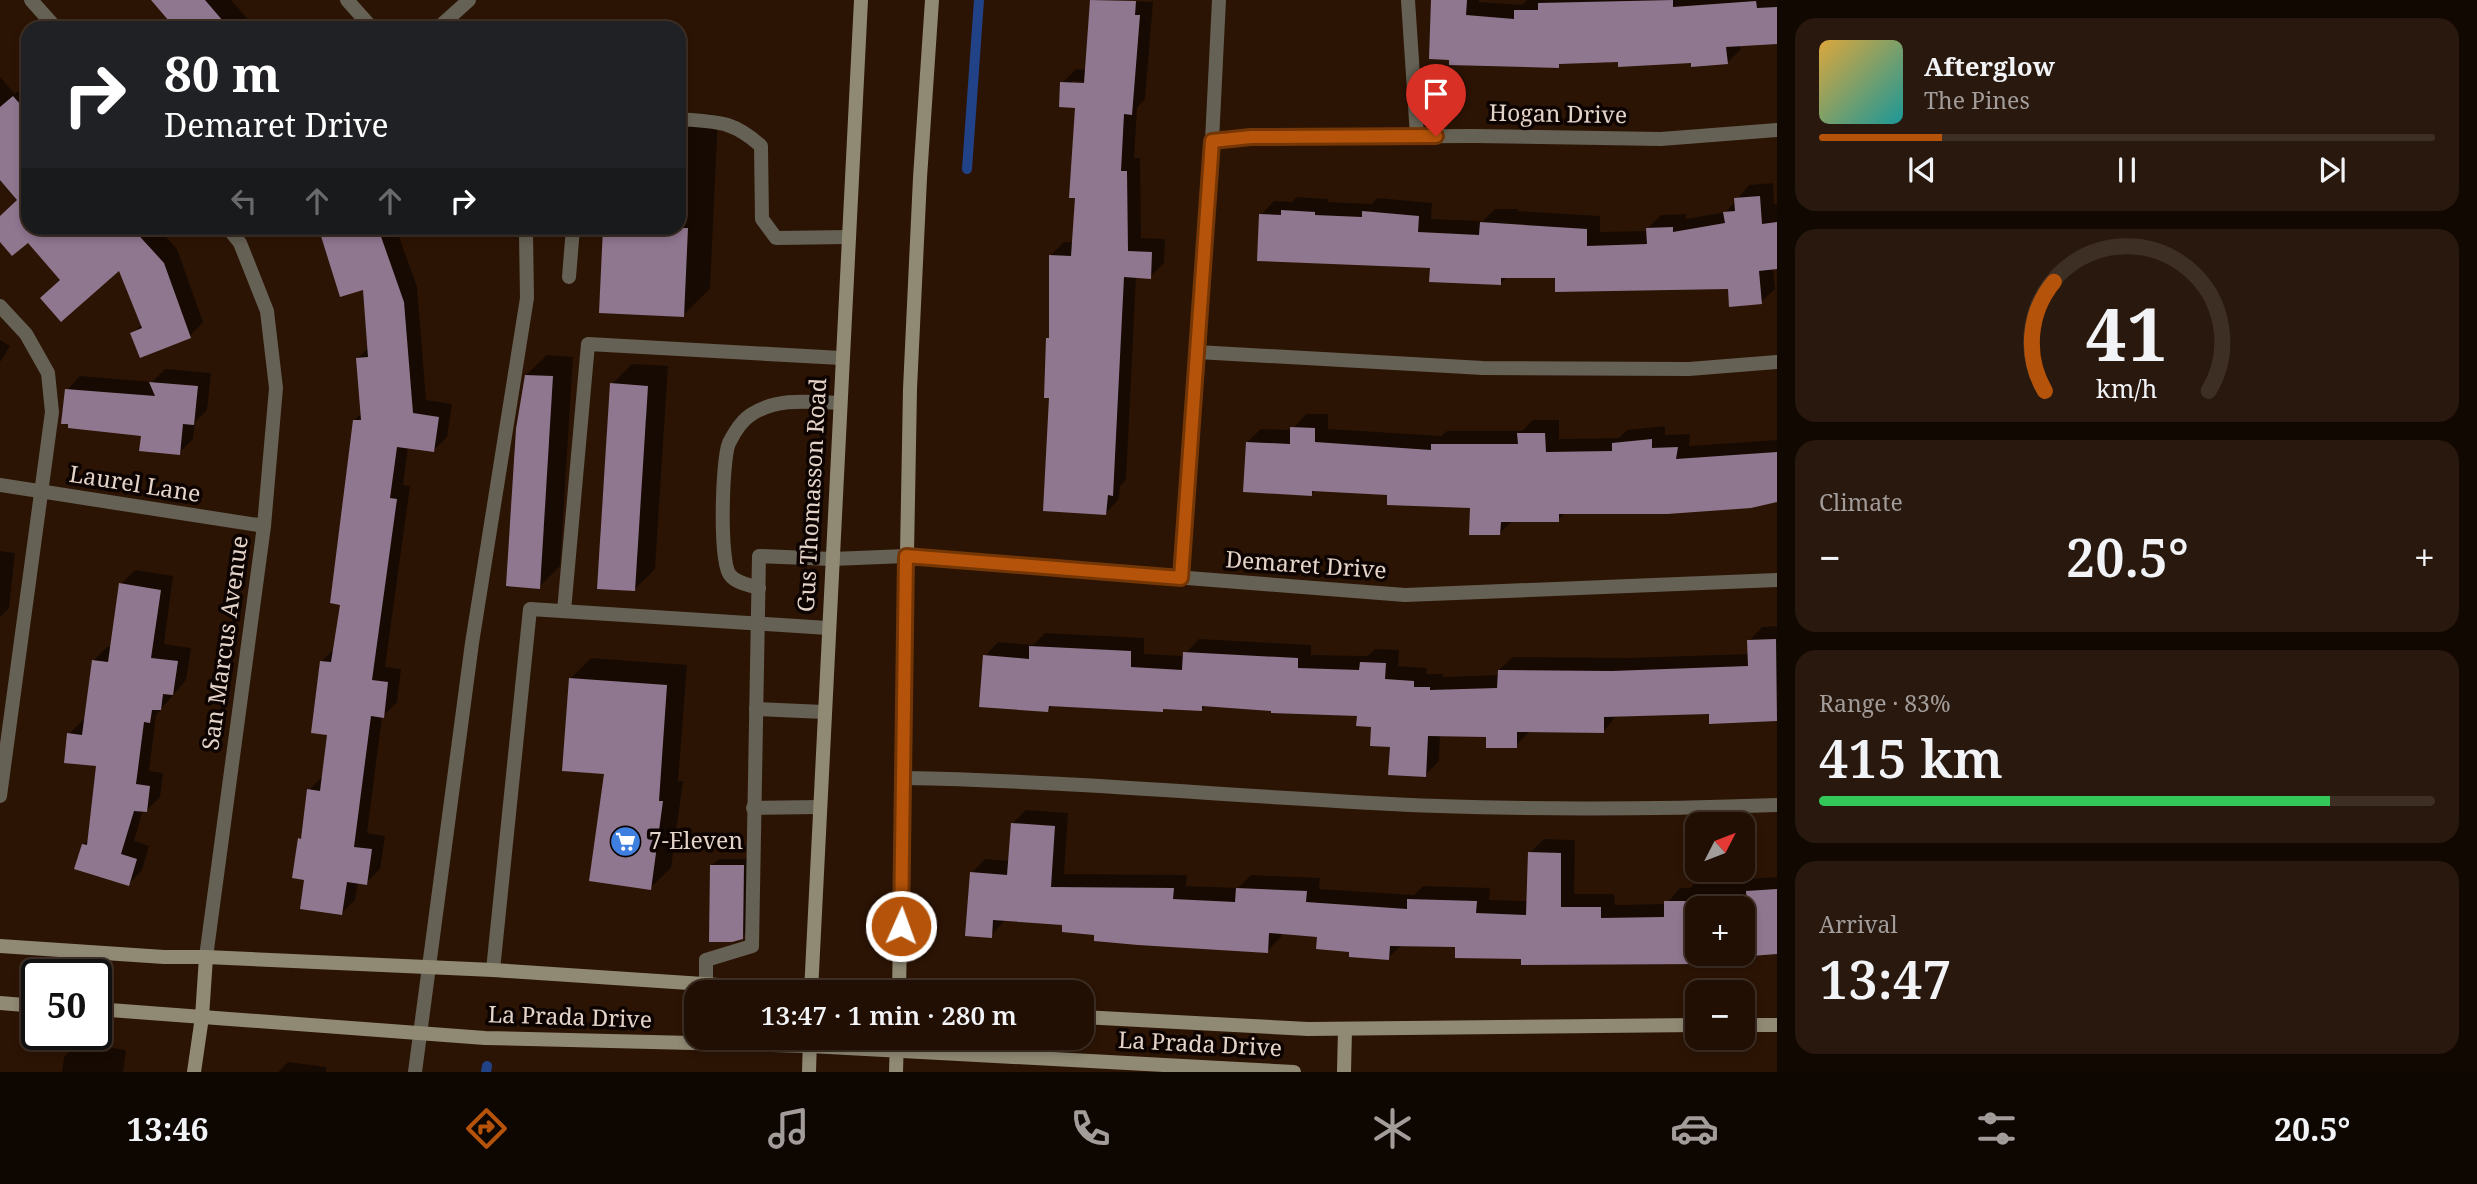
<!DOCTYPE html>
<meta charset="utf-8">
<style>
body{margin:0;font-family:"Noto Serif",serif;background:#29180d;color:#f1f3f6;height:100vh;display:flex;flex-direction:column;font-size:26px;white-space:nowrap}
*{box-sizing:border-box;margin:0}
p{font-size:23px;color:#a29c9a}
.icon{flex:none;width:38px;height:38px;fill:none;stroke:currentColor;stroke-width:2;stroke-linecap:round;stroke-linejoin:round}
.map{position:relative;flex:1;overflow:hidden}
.drawer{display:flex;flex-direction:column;gap:18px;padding:18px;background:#120802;width:700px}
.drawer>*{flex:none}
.banner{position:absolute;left:21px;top:21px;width:665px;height:214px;border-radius:21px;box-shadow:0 4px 10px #0003,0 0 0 2px #3e2f25;background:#202124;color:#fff;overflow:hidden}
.needle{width:46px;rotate:48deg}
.buttons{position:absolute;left:1685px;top:812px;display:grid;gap:14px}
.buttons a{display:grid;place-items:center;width:70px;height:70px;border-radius:14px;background:#210f03;box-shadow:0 4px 10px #0003,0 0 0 2px #3e2f25;font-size:35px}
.speed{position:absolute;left:21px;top:959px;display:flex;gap:14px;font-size:35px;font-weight:700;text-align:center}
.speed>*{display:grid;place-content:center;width:91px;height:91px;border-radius:50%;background:#210f03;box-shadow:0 4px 10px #0003,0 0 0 2px #3e2f25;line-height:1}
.speed .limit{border:4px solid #111;border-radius:10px;background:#fff;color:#111}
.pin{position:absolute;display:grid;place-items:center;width:60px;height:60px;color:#fff;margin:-72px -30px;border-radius:50% 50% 50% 0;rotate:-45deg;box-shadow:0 0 7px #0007}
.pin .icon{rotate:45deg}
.me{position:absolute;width:77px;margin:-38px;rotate:2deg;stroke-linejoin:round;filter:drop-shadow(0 0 5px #0008)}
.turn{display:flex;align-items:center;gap:24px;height:147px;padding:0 28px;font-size:32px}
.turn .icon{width:91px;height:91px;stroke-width:2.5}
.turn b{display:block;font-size:49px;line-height:60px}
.lanes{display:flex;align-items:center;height:66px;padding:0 28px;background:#0003;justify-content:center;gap:35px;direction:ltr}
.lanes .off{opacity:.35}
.big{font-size:52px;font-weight:600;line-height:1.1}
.drawer .card{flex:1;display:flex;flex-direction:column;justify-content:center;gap:10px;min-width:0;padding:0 24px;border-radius:21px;background:#29180d}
.drawer .dial{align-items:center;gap:0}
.dial svg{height:182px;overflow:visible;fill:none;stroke:#3e2f25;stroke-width:7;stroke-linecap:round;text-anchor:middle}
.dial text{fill:#f1f3f6;stroke:none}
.song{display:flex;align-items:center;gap:21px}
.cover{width:84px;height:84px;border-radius:10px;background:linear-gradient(135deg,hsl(40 70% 55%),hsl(180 70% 35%))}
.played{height:7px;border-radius:4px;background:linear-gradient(90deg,#b45309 20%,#3e2f25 20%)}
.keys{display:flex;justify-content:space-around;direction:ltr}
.heat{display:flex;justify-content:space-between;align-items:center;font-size:38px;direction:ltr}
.charge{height:10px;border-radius:5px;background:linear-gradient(90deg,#34c759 83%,#3e2f25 0)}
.trip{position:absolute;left:684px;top:980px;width:410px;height:70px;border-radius:21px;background:#210f03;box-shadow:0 4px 10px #0003,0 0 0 2px #3e2f25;font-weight:600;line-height:70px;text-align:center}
.menu{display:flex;height:112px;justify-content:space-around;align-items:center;background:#0d0601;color:#a29c9a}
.menu .icon{width:49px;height:49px}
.menu .selected{color:#b45309}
.menu b{font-size:32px;color:#f1f3f6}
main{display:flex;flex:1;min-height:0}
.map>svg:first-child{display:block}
.shadow{fill:#0007;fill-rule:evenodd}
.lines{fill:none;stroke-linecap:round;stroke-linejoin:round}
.stream{stroke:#224287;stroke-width:10}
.building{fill:#907790}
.lane{stroke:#656154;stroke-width:14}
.street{stroke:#656154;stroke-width:14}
.secondary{stroke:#908a74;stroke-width:14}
.route-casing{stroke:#753606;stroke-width:18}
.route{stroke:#b45309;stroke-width:12}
.labels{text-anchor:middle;stroke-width:7;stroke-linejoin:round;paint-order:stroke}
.street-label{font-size:23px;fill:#e4d3c9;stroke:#0d0401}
.poi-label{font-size:23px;fill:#e4d3c9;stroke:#0d0401;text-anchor:start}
</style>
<main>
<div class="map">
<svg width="1777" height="1072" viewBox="0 0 1777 1072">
<rect width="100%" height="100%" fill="#2c1404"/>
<g class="shadow">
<path d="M 153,0 L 231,0 L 256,28 L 160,28 L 169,19 Z"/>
<path d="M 1092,0 L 1153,2 L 1145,99 L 1137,108 L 1134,158 L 1140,158 L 1141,238 L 1165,239 L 1164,263 L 1150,277 L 1136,276 L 1126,480 L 1120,486 L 1119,499 L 1106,513 L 1051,397 L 1048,338 L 1051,336 L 1050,256 L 1064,242 L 1074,242 L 1076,196 L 1076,107 L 1062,83 L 1076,69 L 1086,70 ZM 1072,81 L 1092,82 L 1092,85 L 1072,84 Z"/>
<path d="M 1433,0 L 1479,0 L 1479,2 L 1522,5 L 1527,0 L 1777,0 L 1777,42 L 1740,45 L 1741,49 L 1727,63 L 1619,60 L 1562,62 L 1558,66 Z"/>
<path d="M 0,77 L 15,94 L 28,84 L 28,228 L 158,228 L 177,249 L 203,322 L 190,336 L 132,334 L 142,324 L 120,269 L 62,279 L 28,240 L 0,240 L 0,219 L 19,200 L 0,178 Z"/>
<path d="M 679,112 L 718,115 L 710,289 L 683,315 L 601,311 L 605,228 L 679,228 Z"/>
<path d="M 1773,183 L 1774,204 L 1777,204 L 1777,267 L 1773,268 L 1775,289 L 1761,302 L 1730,287 L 1557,276 L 1507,277 L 1500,284 L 1432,267 L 1261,215 L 1274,201 L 1292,202 L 1296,197 L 1328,199 L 1328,202 L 1372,204 L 1377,198 L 1432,203 L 1431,219 L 1483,221 L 1495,209 L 1518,209 L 1517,211 L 1600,216 L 1600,232 L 1648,231 L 1648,228 L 1661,215 L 1686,214 L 1686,219 L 1726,212 L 1749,185 Z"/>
<path d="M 319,228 L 396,228 L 417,287 L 426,400 L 452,404 L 447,437 L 433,451 L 408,447 L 403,485 L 410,486 L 385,667 L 401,669 L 397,702 L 382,717 L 367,833 L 385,836 L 380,869 L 366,883 L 358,882 L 355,900 L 342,913 L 306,878 L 300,839 L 303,836 L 309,790 L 323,776 L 329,734 L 321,662 L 335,648 L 342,603 L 354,420 L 362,413 L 358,358 L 369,347 L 364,287 L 341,295 Z"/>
<path d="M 0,340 L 10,346 L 0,362 Z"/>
<path d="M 547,355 L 573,357 L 560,566 L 539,587 L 526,375 Z"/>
<path d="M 632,364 L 668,366 L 655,569 L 635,589 L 612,384 Z"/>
<path d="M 165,369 L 211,373 L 207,410 L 195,422 L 193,439 L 179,453 L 67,390 L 80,376 L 152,382 Z"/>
<path d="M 1306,414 L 1328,414 L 1328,429 L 1441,436 L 1447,431 L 1522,431 L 1533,420 L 1559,420 L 1559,439 L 1619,438 L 1627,430 L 1665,426 L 1665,435 L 1690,434 L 1689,446 L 1777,440 L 1777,492 L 1566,512 L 1558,520 L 1513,520 L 1499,534 L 1472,507 L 1389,494 L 1316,490 L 1311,494 L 1247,442 L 1261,429 L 1292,430 Z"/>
<path d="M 0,551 L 15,553 L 9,608 L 0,617 Z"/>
<path d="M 135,570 L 173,576 L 164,644 L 191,648 L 186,680 L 156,715 L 149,771 L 163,773 L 160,797 L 147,810 L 143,810 L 134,841 L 149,846 L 142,870 L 129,884 L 83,845 L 89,839 L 98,765 L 69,734 L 83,720 L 85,720 L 94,660 L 107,647 L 112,647 L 121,584 Z"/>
<path d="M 1777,626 L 1777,719 L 1711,722 L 1710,712 L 1617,715 L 1604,731 L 1530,731 L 1516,746 L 1488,735 L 1440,734 L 1439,761 L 1425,775 L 1359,714 L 1206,705 L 1201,710 L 1165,708 L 1162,710 L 1053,705 L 1048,710 L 985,656 L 998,642 L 1033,645 L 1045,633 L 1144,638 L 1144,654 L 1183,656 L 1199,639 L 1311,645 L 1311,655 L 1368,656 L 1375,649 L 1399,650 L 1398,666 L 1427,668 L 1426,674 L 1443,674 L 1443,677 L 1499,675 L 1499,670 L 1513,657 L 1627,658 L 1749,654 L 1749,641 L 1762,627 Z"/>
<path d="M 591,658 L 687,665 L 678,781 L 683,781 L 671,868 L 650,888 L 571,678 Z"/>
<path d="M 1026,810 L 1068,813 L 1064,874 L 1187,875 L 1186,886 L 1238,888 L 1251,875 L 1320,878 L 1319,889 L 1414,895 L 1423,886 L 1490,888 L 1489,900 L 1528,901 L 1530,853 L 1544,839 L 1575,840 L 1574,894 L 1614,894 L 1615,905 L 1666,904 L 1680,888 L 1690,888 L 1704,874 L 1733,873 L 1733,880 L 1777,877 L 1777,952 L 1751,943 L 1743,943 L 1743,908 L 1698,908 L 1698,954 L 1707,954 L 1698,963 L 1523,958 L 1457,945 L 1402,945 L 1388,958 L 1351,950 L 1319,935 L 1282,932 L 1281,937 L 1267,951 L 1096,933 L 1064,924 L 1005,920 L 991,936 L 972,873 L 985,859 L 1010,861 L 1012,824 Z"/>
<path d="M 719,859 L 750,859 L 748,931 L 742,937 L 712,865 Z"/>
<path d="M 78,1043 L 126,1050 L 123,1072 L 62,1072 L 64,1057 Z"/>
<path d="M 288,1062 L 326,1067 L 326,1072 L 278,1072 Z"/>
</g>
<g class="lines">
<g class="stream">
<path d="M 967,169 L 979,0"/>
<path d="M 486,1072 L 487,1066"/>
</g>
</g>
<g class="building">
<path d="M 151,0 L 205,0 L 229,28 L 175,28 Z"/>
<path d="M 1090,0 L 1136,1 L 1135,15 L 1140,15 L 1132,115 L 1124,114 L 1121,171 L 1127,171 L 1128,251 L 1152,252 L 1151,279 L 1124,277 L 1113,496 L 1108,495 L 1106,515 L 1043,511 L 1049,398 L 1044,398 L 1046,338 L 1049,338 L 1049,255 L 1071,256 L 1075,198 L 1069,198 L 1075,108 L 1059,107 L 1060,82 L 1084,83 Z"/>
<path d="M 1431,0 L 1467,0 L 1466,15 L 1514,19 L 1514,10 L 1538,10 L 1538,3 L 1673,0 L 1673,7 L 1756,1 L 1757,8 L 1777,7 L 1777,44 L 1726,47 L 1728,64 L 1691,67 L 1691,63 L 1618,67 L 1618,62 L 1559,64 L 1559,68 L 1449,65 L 1449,60 L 1429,59 Z"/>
<path d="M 13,96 L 28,113 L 28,228 L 132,228 L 164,263 L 191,338 L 140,358 L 130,333 L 142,328 L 119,271 L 61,322 L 40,298 L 60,280 L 28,243 L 12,256 L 0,242 L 0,216 L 17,200 L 0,180 L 0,107 Z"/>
<path d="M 1760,196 L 1762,224 L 1777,222 L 1777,269 L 1759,271 L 1762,304 L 1729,307 L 1728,289 L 1555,292 L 1555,278 L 1501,278 L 1501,285 L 1429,282 L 1430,268 L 1257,261 L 1259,214 L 1281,215 L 1281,210 L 1315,212 L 1315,215 L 1362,217 L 1362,211 L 1419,216 L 1418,232 L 1479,235 L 1480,222 L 1587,229 L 1587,246 L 1647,244 L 1646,228 L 1673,227 L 1673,232 L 1725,223 L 1723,212 L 1735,211 L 1734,198 Z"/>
<path d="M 334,228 L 378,228 L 404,302 L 413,413 L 439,417 L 434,452 L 397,447 L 390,498 L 397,499 L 372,680 L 388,682 L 384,718 L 371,716 L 354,847 L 372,849 L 367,885 L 347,882 L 342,915 L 300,909 L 304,880 L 292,878 L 298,838 L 301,839 L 307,789 L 320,791 L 327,735 L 311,733 L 320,661 L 331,662 L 340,605 L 330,603 L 353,420 L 361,420 L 356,358 L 368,357 L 363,290 L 340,297 L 320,233 Z"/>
<path d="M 603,228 L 688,228 L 684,317 L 599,313 Z"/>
<path d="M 525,375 L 553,376 L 540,589 L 506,586 L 516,429 Z"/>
<path d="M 149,382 L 198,386 L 194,425 L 183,424 L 180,455 L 139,451 L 141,436 L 68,428 L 68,424 L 61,424 L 65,389 L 155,396 Z"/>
<path d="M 610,383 L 648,386 L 635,591 L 597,589 Z"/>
<path d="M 1290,427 L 1315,428 L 1315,442 L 1431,450 L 1431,444 L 1518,444 L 1517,433 L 1545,433 L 1546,452 L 1612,451 L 1612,443 L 1652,439 L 1652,448 L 1678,447 L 1676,459 L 1777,452 L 1777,502 L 1751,508 L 1667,514 L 1559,514 L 1559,522 L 1501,522 L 1500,535 L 1469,535 L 1470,508 L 1387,505 L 1387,495 L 1312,491 L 1312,496 L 1243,492 L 1246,442 L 1290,444 Z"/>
<path d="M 119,583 L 161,590 L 151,658 L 178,661 L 173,695 L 163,694 L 161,710 L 152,710 L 150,723 L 144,722 L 136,784 L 150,786 L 147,812 L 134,811 L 121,854 L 137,859 L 129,886 L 74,869 L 82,844 L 87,845 L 96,766 L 64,763 L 67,733 L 82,735 L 92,660 L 108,662 Z"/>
<path d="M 1776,639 L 1777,721 L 1709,724 L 1709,714 L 1604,717 L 1604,733 L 1517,732 L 1517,748 L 1486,748 L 1486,737 L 1428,736 L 1426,777 L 1388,775 L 1390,747 L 1370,746 L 1371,727 L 1356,726 L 1357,716 L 1271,713 L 1271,711 L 1202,706 L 1202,711 L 1163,709 L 1163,712 L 1049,706 L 1048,712 L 979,707 L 983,655 L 1029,659 L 1029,646 L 1131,651 L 1131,667 L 1182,670 L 1183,652 L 1298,658 L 1298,668 L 1359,670 L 1360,662 L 1386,663 L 1385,679 L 1414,681 L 1414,687 L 1430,687 L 1430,690 L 1497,688 L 1498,670 L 1612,671 L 1748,666 L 1747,640 Z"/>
<path d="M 569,678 L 667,685 L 659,801 L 663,801 L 651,890 L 589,881 L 604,774 L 562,771 Z"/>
<path d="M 1011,823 L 1055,826 L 1051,887 L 1174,888 L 1173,899 L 1235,902 L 1236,888 L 1307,891 L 1306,902 L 1407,909 L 1407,899 L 1477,901 L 1476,913 L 1526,915 L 1528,852 L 1561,853 L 1561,907 L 1601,907 L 1601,918 L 1664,917 L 1664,901 L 1699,901 L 1699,964 L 1521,965 L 1521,959 L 1455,958 L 1455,947 L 1390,946 L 1389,960 L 1349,957 L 1349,952 L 1316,949 L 1317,937 L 1269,933 L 1268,953 L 1138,945 L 1094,941 L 1094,935 L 1062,932 L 1062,925 L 993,920 L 992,938 L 965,936 L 970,872 L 1007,875 Z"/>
<path d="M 710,865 L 744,865 L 743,939 L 732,942 L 709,942 Z"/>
<path d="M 1777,889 L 1777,954 L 1751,956 L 1746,891 Z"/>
</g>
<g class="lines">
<g class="lane">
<path d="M 347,0 L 372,28"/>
<path d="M 1408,0 L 1417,136"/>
<path d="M 438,28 L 469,0"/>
<path d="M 679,119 C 717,122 732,120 761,146 L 762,219 L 776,238 L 848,237"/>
<path d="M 569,277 L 573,228"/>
<path d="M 0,306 L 26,334 L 48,373 L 52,412 L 0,796"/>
<path d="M 1197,352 L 1483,368 L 1689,369 L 1777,362"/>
<path d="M 759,588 C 749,585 736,583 730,575 C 719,562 722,459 729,443 C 734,433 742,420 752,414 C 779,397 810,402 840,403"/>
<path d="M 564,611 L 588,344 L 841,358"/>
<path d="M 756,709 L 824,712"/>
<path d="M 904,778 C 1082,781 1260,799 1438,806 C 1551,810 1664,809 1777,805"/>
<path d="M 753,808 L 820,807"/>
<path d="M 493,970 L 530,609 L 828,628"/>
<path d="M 706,985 L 706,960 L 752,946 L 759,556 L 832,559"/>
<path d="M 415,1072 L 472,643 L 527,298 L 526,234 L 523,228"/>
</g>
<g class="street">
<path d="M 31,0 L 56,28"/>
<path d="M 1212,141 L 1251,137 L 1474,136 L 1661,139 L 1777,130"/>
<path d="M 0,485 L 264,526"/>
<path d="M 832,559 L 906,556 L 1405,595 L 1777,580"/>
<path d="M 1180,578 L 1212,141 L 1219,0"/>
<path d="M 206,957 L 264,526 L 276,388 L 267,311 L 240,243 L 228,228"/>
</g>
<g class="secondary">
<path d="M 0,946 L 164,957 L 206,957 L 493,970 L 824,992"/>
<path d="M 811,992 L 861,0"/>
<path d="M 899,992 L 910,389 L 920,178 L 932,0"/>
<path d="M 0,1003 L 37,1006"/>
<path d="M 96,1009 L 485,1038 L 810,1046 L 1294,1072"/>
<path d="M 1082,1017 L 1308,1029 L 1698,1025"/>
<path d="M 1743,1025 L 1777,1025"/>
<path d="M 194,1072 L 202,1017 L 206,957"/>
<path d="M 809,1072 L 810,1039"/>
<path d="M 896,1072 L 897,1038"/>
<path d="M 1344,1072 L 1345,1029"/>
</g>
</g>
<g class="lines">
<defs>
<path id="route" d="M 901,926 L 906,556 L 1181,578 L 1212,141 L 1251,137 L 1436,136"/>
</defs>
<use href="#route" class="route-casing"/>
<use href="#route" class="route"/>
</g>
<defs>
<symbol id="supermarket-disc" viewBox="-11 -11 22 22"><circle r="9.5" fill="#3f7fe0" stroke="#0d0401"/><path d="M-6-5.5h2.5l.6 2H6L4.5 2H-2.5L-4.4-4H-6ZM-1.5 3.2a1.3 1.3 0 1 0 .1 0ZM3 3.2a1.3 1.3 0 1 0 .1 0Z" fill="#fff"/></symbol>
</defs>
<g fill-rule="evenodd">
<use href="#supermarket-disc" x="608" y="824" width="35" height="35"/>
</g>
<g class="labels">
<g class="street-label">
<text transform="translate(1558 114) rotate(1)" y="8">Hogan Drive</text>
<text transform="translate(135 484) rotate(9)" y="8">Laurel Lane</text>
<text transform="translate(812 495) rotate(-87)" y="8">Gus Thomasson Road</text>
<text transform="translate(1306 565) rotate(4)" y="8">Demaret Drive</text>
<text transform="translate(225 643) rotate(-82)" y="8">San Marcus Avenue</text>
<text transform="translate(570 1017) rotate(2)" y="8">La Prada Drive</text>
<text transform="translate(1200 1044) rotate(3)" y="8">La Prada Drive</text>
</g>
<g class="poi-label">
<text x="649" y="849">7-Eleven</text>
</g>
</g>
</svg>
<div class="buttons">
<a><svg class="needle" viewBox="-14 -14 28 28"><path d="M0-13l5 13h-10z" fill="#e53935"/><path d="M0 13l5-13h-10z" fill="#a29c9a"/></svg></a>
<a>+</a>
<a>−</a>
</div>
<div class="speed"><div class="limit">50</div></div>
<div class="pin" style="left:1436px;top:136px;background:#d93025"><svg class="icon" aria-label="arrive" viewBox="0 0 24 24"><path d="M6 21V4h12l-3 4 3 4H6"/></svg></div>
<svg class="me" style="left:901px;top:926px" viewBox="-20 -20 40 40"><circle r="17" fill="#b45309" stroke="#fff" stroke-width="3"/><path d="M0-11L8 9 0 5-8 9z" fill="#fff"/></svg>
<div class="trip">13:47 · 1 min · 280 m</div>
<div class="banner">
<div class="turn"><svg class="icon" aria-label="right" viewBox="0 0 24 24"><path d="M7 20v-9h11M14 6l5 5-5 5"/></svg><div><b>80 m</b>Demaret Drive</div></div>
<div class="lanes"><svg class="icon off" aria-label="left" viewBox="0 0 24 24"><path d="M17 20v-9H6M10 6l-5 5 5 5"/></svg><svg class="icon off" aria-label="ahead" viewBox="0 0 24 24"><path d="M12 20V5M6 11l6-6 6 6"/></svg><svg class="icon off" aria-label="ahead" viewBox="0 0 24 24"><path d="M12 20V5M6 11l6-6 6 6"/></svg><svg class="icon" aria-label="right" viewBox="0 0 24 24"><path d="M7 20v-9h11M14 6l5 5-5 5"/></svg></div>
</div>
</div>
<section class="drawer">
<div class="card">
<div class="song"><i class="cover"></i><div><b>Afterglow</b><p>The Pines</p></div></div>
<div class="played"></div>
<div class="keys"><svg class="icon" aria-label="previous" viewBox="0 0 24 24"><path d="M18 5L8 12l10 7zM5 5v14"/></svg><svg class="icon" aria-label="pause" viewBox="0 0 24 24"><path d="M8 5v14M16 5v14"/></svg><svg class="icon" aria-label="next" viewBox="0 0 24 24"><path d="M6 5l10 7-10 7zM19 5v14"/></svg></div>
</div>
<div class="card dial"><svg viewBox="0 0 100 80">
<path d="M14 69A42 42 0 1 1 86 69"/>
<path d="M14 69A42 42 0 0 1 18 21" stroke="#b45309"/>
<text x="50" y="56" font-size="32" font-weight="700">41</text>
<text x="50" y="72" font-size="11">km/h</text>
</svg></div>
<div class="card"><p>Climate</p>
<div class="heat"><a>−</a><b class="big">20.5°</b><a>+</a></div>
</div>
<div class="card"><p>Range · 83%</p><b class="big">415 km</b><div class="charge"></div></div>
<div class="card"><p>Arrival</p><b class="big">13:47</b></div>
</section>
</main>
<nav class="menu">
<b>13:46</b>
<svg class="icon selected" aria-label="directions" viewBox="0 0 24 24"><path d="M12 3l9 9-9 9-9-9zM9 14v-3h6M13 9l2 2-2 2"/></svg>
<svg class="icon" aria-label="music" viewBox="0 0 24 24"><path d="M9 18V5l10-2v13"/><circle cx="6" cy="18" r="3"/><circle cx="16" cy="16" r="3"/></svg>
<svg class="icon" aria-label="phone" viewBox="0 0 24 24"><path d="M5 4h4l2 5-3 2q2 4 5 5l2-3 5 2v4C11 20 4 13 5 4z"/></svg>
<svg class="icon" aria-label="climate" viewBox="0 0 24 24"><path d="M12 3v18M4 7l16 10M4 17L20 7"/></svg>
<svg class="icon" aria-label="car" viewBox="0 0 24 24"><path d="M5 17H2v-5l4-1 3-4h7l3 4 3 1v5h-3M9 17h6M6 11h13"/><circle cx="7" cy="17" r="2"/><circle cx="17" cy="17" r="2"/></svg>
<svg class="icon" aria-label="filters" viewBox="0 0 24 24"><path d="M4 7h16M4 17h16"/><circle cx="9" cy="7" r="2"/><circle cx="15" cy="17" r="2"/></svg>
<b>20.5°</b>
</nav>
